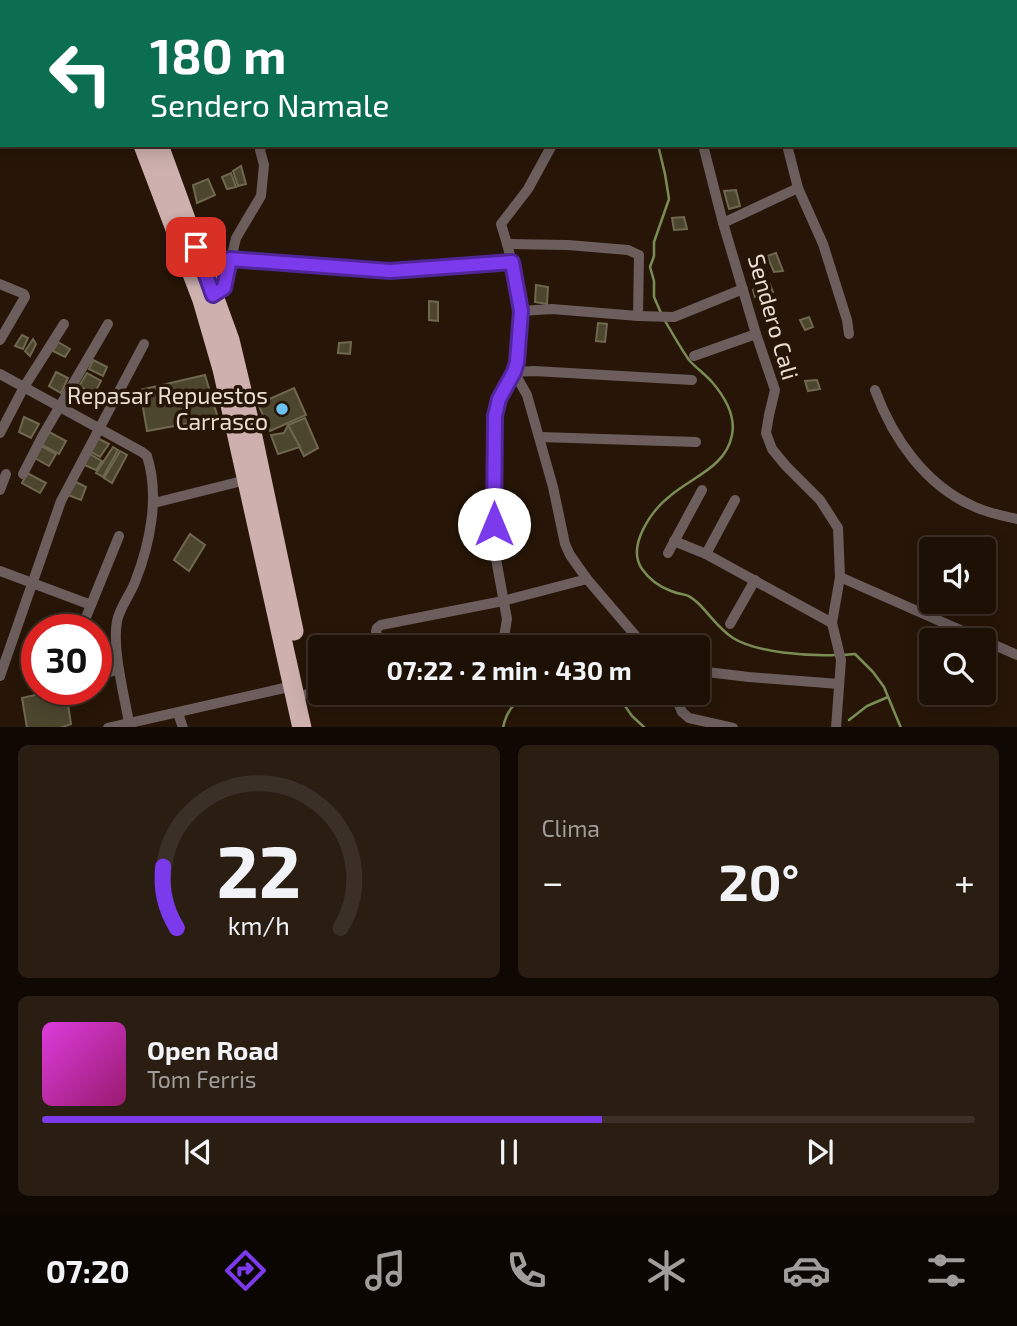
<!DOCTYPE html>
<html lang="es">
<meta charset="utf-8">
<style>
body{margin:0;font-family:"Exo 2",sans-serif;background:#2a1e13;color:#f1f3f6;height:100vh;display:flex;flex-direction:column;font-size:26px;white-space:nowrap}
*{box-sizing:border-box;margin:0}
p{font-size:23px;color:#a09d9a}
.icon{flex:none;width:38px;height:38px;fill:none;stroke:currentColor;stroke-width:2;stroke-linecap:round;stroke-linejoin:round}
.map{position:relative;height:727px;overflow:hidden}
.sheet{display:flex;flex-direction:column;gap:18px;padding:18px;background:#100903;flex:1}
.sheet>*{flex:none}
.guide{position:absolute;left:0px;top:0px;width:1018px;height:147px;box-shadow:0 4px 18px #0003,0 0 0 2px #3b3027;background:#0b6e4f;color:#fff;overflow:hidden}
.tools{position:absolute;left:919px;top:537px;display:grid;gap:14px}
.tools a{display:grid;place-items:center;width:77px;height:77px;border-radius:7px;background:#1d1005;box-shadow:0 4px 18px #0003,0 0 0 2px #3b3027;font-size:35px}
.speed{position:absolute;left:21px;top:614px;display:flex;gap:14px;font-size:35px;font-weight:700;text-align:center}
.speed>*{display:grid;place-content:center;width:91px;height:91px;border-radius:50%;background:#1d1005;box-shadow:0 4px 18px #0003,0 0 0 2px #3b3027;line-height:1}
.speed .limit{border:10px solid #d22;background:#fff;color:#111}
.pin{position:absolute;display:grid;place-items:center;width:60px;height:60px;color:#fff;margin:-30px;border-radius:14px;box-shadow:0 4px 10px #0006}
.me{position:absolute;width:77px;margin:-38px;rotate:0deg;stroke-linejoin:round;filter:drop-shadow(0 0 5px #0008)}
.turn{display:flex;align-items:center;gap:24px;height:147px;padding:0 35px;font-size:32px}
.turn .icon{width:91px;height:91px;stroke-width:2.5}
.turn b{display:block;font-size:49px;line-height:60px}
.big{font-size:52px;font-weight:700;line-height:1.1}
.sheet .card{flex:1;display:flex;flex-direction:column;justify-content:center;gap:10px;min-width:0;padding:0 24px;border-radius:10px;background:#2a1e13}
.sheet .dial{align-items:center;gap:0}
.dial svg{height:182px;overflow:visible;fill:none;stroke:#3b3027;stroke-width:7;stroke-linecap:round;text-anchor:middle}
.dial text{fill:#f1f3f6;stroke:none}
.song{display:flex;align-items:center;gap:21px}
.cover{width:84px;height:84px;border-radius:10px;background:linear-gradient(135deg,hsl(300 70% 55%),hsl(320 70% 35%))}
.played{height:7px;border-radius:4px;background:linear-gradient(90deg,#7c3aed 60%,#3b3027 60%)}
.keys{display:flex;justify-content:space-around;direction:ltr}
.heat{display:flex;justify-content:space-between;align-items:center;font-size:38px;direction:ltr}
.sheet .tiles{flex:1;display:grid;gap:18px;grid-template-columns:1fr 1fr}
.card:last-child{grid-column:span 2}
.trip{position:absolute;left:308px;top:635px;width:402px;height:70px;border-radius:7px;background:#1d1005;box-shadow:0 4px 18px #0003,0 0 0 2px #3b3027;font-weight:700;line-height:70px;text-align:center}
.tabs{display:flex;height:112px;justify-content:space-around;align-items:center;background:#0c0602;color:#a09d9a}
.tabs .icon{width:49px;height:49px}
.tabs .active{color:#7c3aed}
.tabs b{font-size:32px;color:#f1f3f6}
.map>svg:first-child{display:block}
.lines{fill:none;stroke-linecap:round;stroke-linejoin:round}
.stream{stroke:#7a8d55;stroke-width:2.5}
.building{fill:#4c462f;stroke:#6f684f;stroke-width:2}
.minor{stroke:#6b5e5d;stroke-width:10}
.trunk{stroke:#ceb1ae;stroke-width:19}
.route-casing{stroke:#51269a;stroke-width:18}
.route{stroke:#7c3aed;stroke-width:12}
.poi-dot{fill:#6bc3f2;stroke:#271607;stroke-width:2.5}
.labels{text-anchor:middle;stroke-width:7;stroke-linejoin:round;paint-order:stroke}
.street-label{font-size:23px;fill:#e9ddd3;stroke:#271607}
.poi-label{font-size:23px;fill:#e9ddd3;stroke:#271607;text-anchor:end}
</style>
<div class="map">
<svg width="1017" height="728" viewBox="0 0 1017 728">
<rect width="100%" height="100%" fill="#271607"/>
<g class="lines">
<g class="stream">
<path d="M 726,2 L 727,0"/>
<path d="M 658,145 L 665,174 L 669,199 L 654,242 L 654,256 L 650,267 L 654,281 L 654,297 L 661,313"/>
<path d="M 664,319 C 672,333 680,347 689,360 C 696,368 705,374 712,382 C 724,396 736,415 732,435 C 726,467 692,477 670,496 C 652,510 626,546 642,569 C 649,579 660,587 671,591 C 686,597 685,591 699,604 C 710,615 719,629 733,638 C 757,653 808,656 836,655"/>
<path d="M 843,655 L 855,654 L 873,672 L 884,687 L 901,728"/>
<path d="M 616,693 L 632,716 L 645,728"/>
<path d="M 849,720 L 867,706 L 888,697"/>
<path d="M 503,728 C 508,703 519,701 539,693"/>
</g>
</g>
<g class="building">
<path d="M 241,166 L 246,184 L 238,186 L 233,171 Z"/>
<path d="M 231,173 L 236,187 L 227,189 L 222,177 Z"/>
<path d="M 208,179 L 215,195 L 197,203 L 193,185 Z"/>
<path d="M 736,190 L 740,206 L 729,209 L 724,191 Z"/>
<path d="M 684,217 L 687,229 L 674,230 L 672,218 Z"/>
<path d="M 776,253 L 783,271 L 774,272 L 767,256 Z"/>
<path d="M 770,284 L 773,292 L 755,297 L 753,290 Z"/>
<path d="M 536,285 L 548,287 L 547,304 L 535,302 Z"/>
<path d="M 429,301 L 438,302 L 438,321 L 429,320 Z"/>
<path d="M 809,317 L 813,327 L 805,330 L 800,320 Z"/>
<path d="M 598,323 L 607,324 L 605,342 L 596,341 Z"/>
<path d="M 22,335 L 28,338 L 23,349 L 15,346 Z"/>
<path d="M 33,339 L 36,344 L 30,356 L 25,351 Z"/>
<path d="M 58,342 L 70,349 L 65,357 L 53,351 Z"/>
<path d="M 351,342 L 350,354 L 338,353 L 339,343 Z"/>
<path d="M 93,360 L 107,367 L 103,376 L 89,369 Z"/>
<path d="M 56,372 L 68,378 L 61,393 L 49,386 Z"/>
<path d="M 87,373 L 101,381 L 94,394 L 79,386 Z"/>
<path d="M 205,375 L 218,418 L 147,431 L 140,390 Z"/>
<path d="M 817,380 L 820,389 L 808,391 L 805,381 Z"/>
<path d="M 294,388 L 306,415 L 270,431 L 258,404 Z"/>
<path d="M 24,417 L 39,424 L 31,438 L 19,432 Z"/>
<path d="M 305,418 L 318,448 L 304,456 L 288,425 Z"/>
<path d="M 288,425 L 300,447 L 278,454 L 271,435 L 284,433 Z"/>
<path d="M 49,432 L 66,441 L 59,454 L 42,445 Z"/>
<path d="M 97,438 L 109,444 L 100,457 L 89,451 Z"/>
<path d="M 41,446 L 56,454 L 49,466 L 35,458 Z"/>
<path d="M 113,447 L 118,450 L 103,477 L 96,473 Z"/>
<path d="M 120,451 L 127,455 L 112,483 L 104,478 Z"/>
<path d="M 88,453 L 102,461 L 96,470 L 82,464 Z"/>
<path d="M 27,473 L 46,483 L 40,493 L 22,483 Z"/>
<path d="M 76,482 L 86,487 L 81,500 L 68,495 Z"/>
<path d="M 190,534 L 205,545 L 189,571 L 174,560 Z"/>
<path d="M 56,690 L 66,690 L 71,724 L 60,728 L 27,728 L 22,698 Z"/>
</g>
<g class="lines">
<g class="minor">
<path d="M 550,0 L 552,2"/>
<path d="M 158,2 L 162,0"/>
<path d="M 810,2 L 811,0"/>
<path d="M 946,2 L 948,0"/>
<path d="M 703,145 L 723,223 L 756,334 L 775,390 L 769,415 L 766,433 L 772,449 L 786,466 L 820,500 L 838,528 L 840,577 L 832,623 L 841,660 L 836,728"/>
<path d="M 787,145 L 798,188 L 823,244 L 847,320 L 849,334"/>
<path d="M 723,223 L 798,188"/>
<path d="M 507,244 L 568,245 L 628,250 L 639,255 L 638,316"/>
<path d="M 230,259 L 390,271 L 511,262"/>
<path d="M 0,284 L 24,294 L 25,297 L 0,340"/>
<path d="M 213,295 L 224,288 L 236,238 L 261,196 L 264,165 L 260,150 L 262,145"/>
<path d="M 521,311 L 552,309 L 638,316 L 674,317 L 743,289"/>
<path d="M 694,356 L 756,334"/>
<path d="M 0,374 L 142,452 L 147,456 C 160,496 150,544 135,582 C 130,595 120,607 117,621 C 112,649 124,694 129,723"/>
<path d="M 875,390 C 893,439 926,486 975,507 C 988,513 1003,516 1017,519"/>
<path d="M 0,433 L 24,387 L 64,324"/>
<path d="M 540,437 L 696,442"/>
<path d="M 23,474 L 43,435 L 108,324"/>
<path d="M 0,490 L 6,474"/>
<path d="M 154,503 L 246,480"/>
<path d="M 674,541 L 706,554 L 832,623"/>
<path d="M 668,553 L 702,490"/>
<path d="M 706,554 L 735,500"/>
<path d="M 0,571 L 91,605 L 119,536"/>
<path d="M 840,577 L 1017,655"/>
<path d="M 730,624 L 755,580"/>
<path d="M 81,630 L 91,605"/>
<path d="M 380,648 L 376,631 L 377,628 L 381,625 L 503,601 L 587,579"/>
<path d="M 500,648 L 504,637 L 507,619 L 494,548 L 494,428 C 495,417 496,406 501,396 C 506,385 514,375 517,362 C 526,316 515,268 501,224 L 528,189 L 552,145"/>
<path d="M 588,648 L 637,638"/>
<path d="M 646,648 L 587,579 L 570,555 L 565,544 L 553,487 L 527,395 L 514,372 L 534,371 L 692,380"/>
<path d="M 698,671 L 749,677 L 839,684"/>
<path d="M 96,674 L 119,670"/>
<path d="M 0,676 L 61,501 L 144,344"/>
<path d="M 674,693 L 682,712 L 689,718 L 733,728"/>
<path d="M 307,694 L 336,693"/>
<path d="M 178,713 L 183,728"/>
<path d="M 108,728 L 293,686"/>
</g>
<g class="trunk">
<path d="M 88,0 L 89,2"/>
<path d="M 106,0 L 107,2"/>
<path d="M 143,145 L 202,300 L 222,369 L 302,728"/>
<path d="M 159,145 L 230,340 L 252,432 L 294,631"/>
</g>
</g>
<g class="lines">
<defs>
<path id="route" d="M 196,247 L 213,295 L 224,288 L 230,259 L 390,271 L 512,262 L 521,311 L 517,362 L 514,372 L 499,399 L 495,416 L 494,524"/>
</defs>
<use href="#route" class="route-casing"/>
<use href="#route" class="route"/>
</g>
<circle class="poi-dot" cx="282" cy="409" r="7"/>
<g class="labels">
<g class="street-label">
<text transform="translate(773 317) rotate(74)" y="8">Sendero Cali</text>
</g>
<g class="poi-label">
<text x="268" y="404">Repasar Repuestos<tspan x="268" dy="26">Carrasco</tspan></text>
</g>
</g>
</svg>
<div class="tools">
<a><svg class="icon" aria-label="sound" viewBox="0 0 24 24"><path d="M4 9h4l5-4v14l-5-4H4zM17 9q2 3 0 6"/></svg></a>
<a><svg class="icon" aria-label="search" viewBox="0 0 24 24"><circle cx="10" cy="10" r="6"/><path d="M15 15l6 6"/></svg></a>
</div>
<div class="speed"><div class="limit">30</div></div>
<div class="pin" style="left:196px;top:247px;background:#d93025"><svg class="icon" aria-label="arrive" viewBox="0 0 24 24"><path d="M6 21V4h12l-3 4 3 4H6"/></svg></div>
<svg class="me" style="left:494px;top:524px" viewBox="-20 -20 40 40"><circle r="19" fill="#fff"/><path d="M0-13L10 11 0 6-10 11z" fill="#7c3aed"/></svg>
<div class="trip">07:22 · 2 min · 430 m</div>
<div class="guide">
<div class="turn"><svg class="icon" aria-label="left" viewBox="0 0 24 24"><path d="M17 20v-9H6M10 6l-5 5 5 5"/></svg><div><b>180 m</b>Sendero Namale</div></div>
</div>
</div>
<section class="sheet">
<div class="tiles">
<div class="card dial"><svg viewBox="0 0 100 80">
<path d="M14 69A42 42 0 1 1 86 69"/>
<path d="M14 69A42 42 0 0 1 8 42" stroke="#7c3aed"/>
<text x="50" y="56" font-size="32" font-weight="700">22</text>
<text x="50" y="72" font-size="11">km/h</text>
</svg></div>
<div class="card"><p>Clima</p>
<div class="heat"><a>−</a><b class="big">20°</b><a>+</a></div>
</div>
<div class="card">
<div class="song"><i class="cover"></i><div><b>Open Road</b><p>Tom Ferris</p></div></div>
<div class="played"></div>
<div class="keys"><svg class="icon" aria-label="previous" viewBox="0 0 24 24"><path d="M18 5L8 12l10 7zM5 5v14"/></svg><svg class="icon" aria-label="pause" viewBox="0 0 24 24"><path d="M8 5v14M16 5v14"/></svg><svg class="icon" aria-label="next" viewBox="0 0 24 24"><path d="M6 5l10 7-10 7zM19 5v14"/></svg></div>
</div>
</div>
</section>
<nav class="tabs">
<b>07:20</b>
<svg class="icon active" aria-label="directions" viewBox="0 0 24 24"><path d="M12 3l9 9-9 9-9-9zM9 14v-3h6M13 9l2 2-2 2"/></svg>
<svg class="icon" aria-label="music" viewBox="0 0 24 24"><path d="M9 18V5l10-2v13"/><circle cx="6" cy="18" r="3"/><circle cx="16" cy="16" r="3"/></svg>
<svg class="icon" aria-label="phone" viewBox="0 0 24 24"><path d="M5 4h4l2 5-3 2q2 4 5 5l2-3 5 2v4C11 20 4 13 5 4z"/></svg>
<svg class="icon" aria-label="climate" viewBox="0 0 24 24"><path d="M12 3v18M4 7l16 10M4 17L20 7"/></svg>
<svg class="icon" aria-label="car" viewBox="0 0 24 24"><path d="M5 17H2v-5l4-1 3-4h7l3 4 3 1v5h-3M9 17h6M6 11h13"/><circle cx="7" cy="17" r="2"/><circle cx="17" cy="17" r="2"/></svg>
<svg class="icon" aria-label="filters" viewBox="0 0 24 24"><path d="M4 7h16M4 17h16"/><circle cx="9" cy="7" r="2"/><circle cx="15" cy="17" r="2"/></svg>
</nav>
